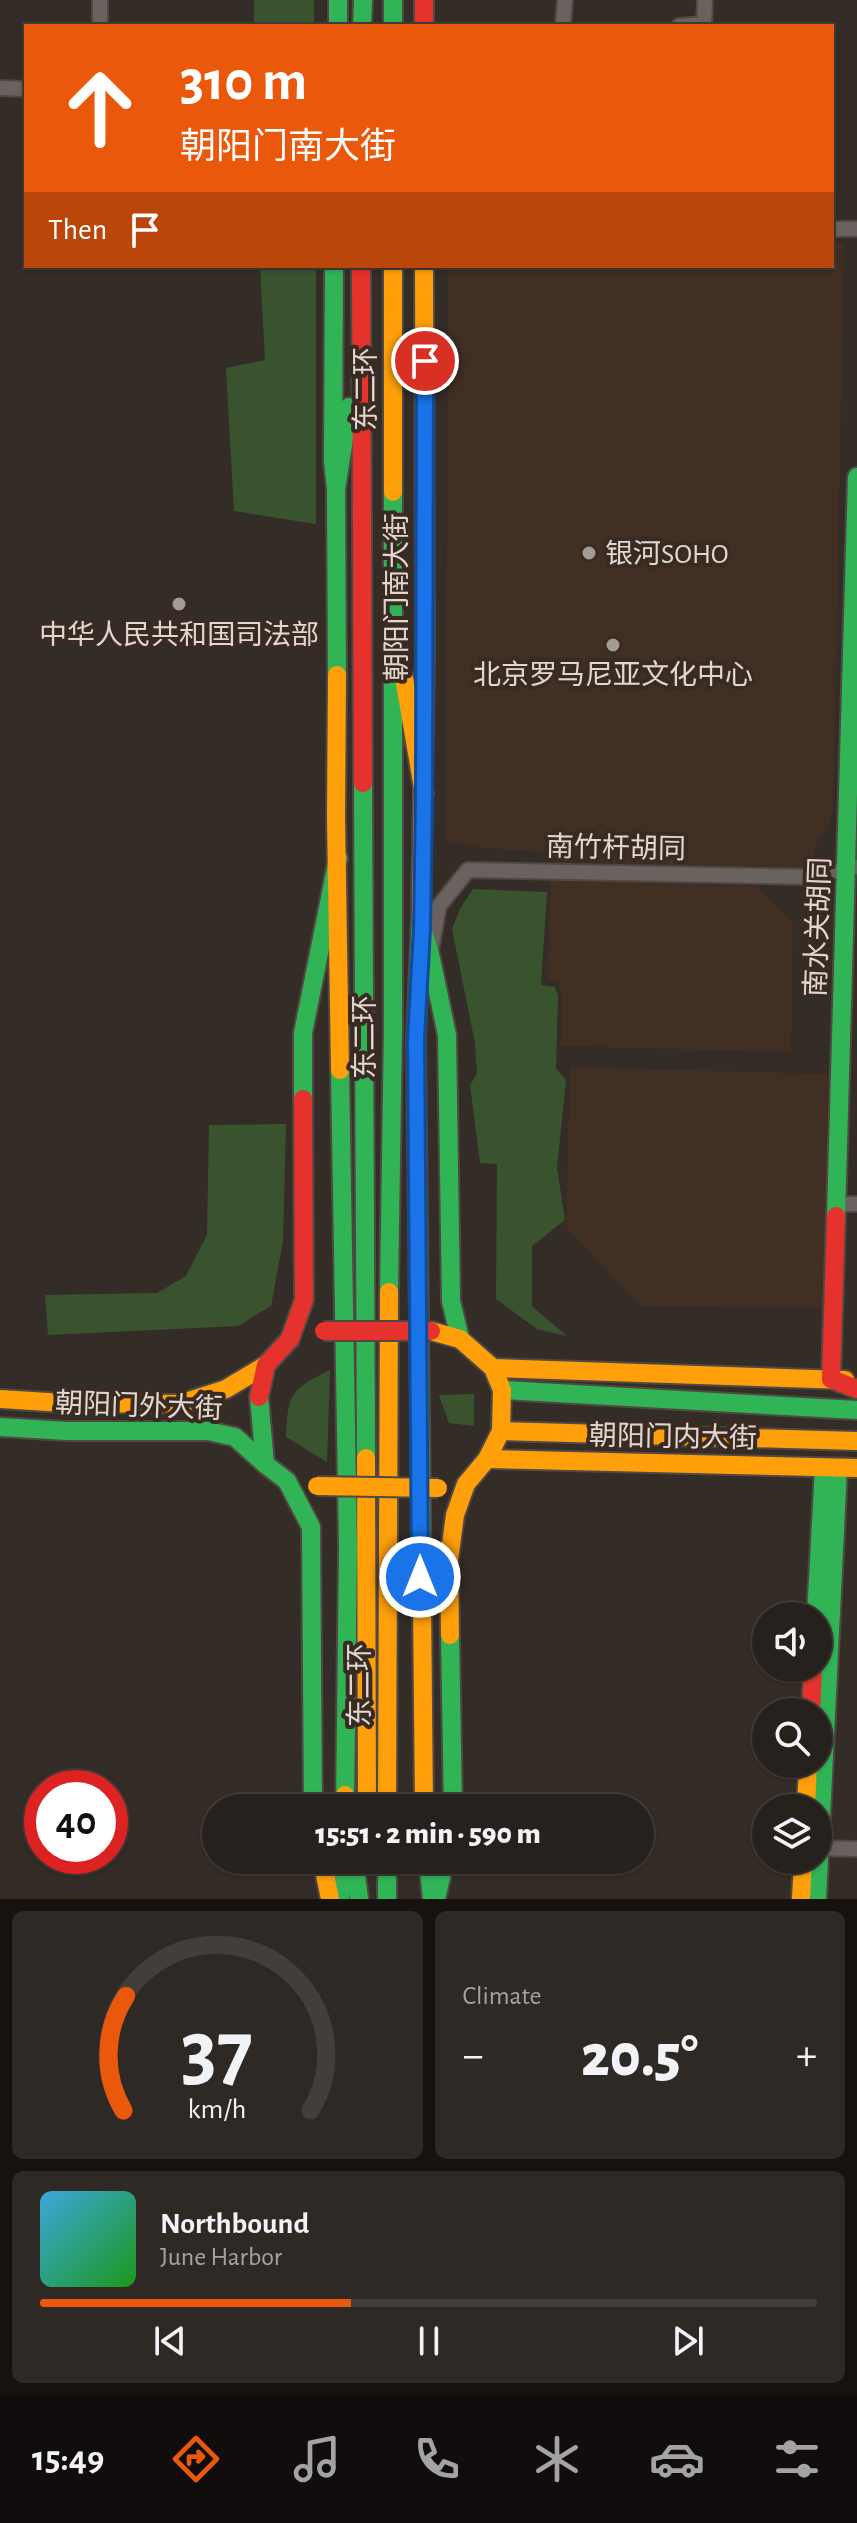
<!DOCTYPE html>
<meta charset="utf-8">
<style>
body{margin:0;font-family:"Alegreya Sans","Noto Sans SC",sans-serif;background:#2f2926;color:#f1f3f6;height:100vh;display:flex;flex-direction:column;font-size:30px;white-space:nowrap}
*{box-sizing:border-box;margin:0}
p{font-size:26px;color:#a4a3a4}
.icon{flex:none;width:44px;height:44px;fill:none;stroke:currentColor;stroke-width:2;stroke-linecap:round;stroke-linejoin:round}
.map{position:relative;height:1899px;overflow:hidden}
.details{display:flex;flex-direction:column;gap:12px;padding:12px;background:#151210;flex:1}
.details>*{flex:none}
.hud{position:absolute;left:24px;top:24px;width:810px;height:244px;border-radius:0px;box-shadow:0 2px 6px #0004,0 0 0 2px #433e3b;background:#ea580c;color:#fff;overflow:hidden}
.tools{position:absolute;left:752px;top:1602px;display:grid;gap:16px}
.tools a{display:grid;place-items:center;width:80px;height:80px;border-radius:50%;background:#27211d;box-shadow:0 2px 6px #0004,0 0 0 2px #433e3b;font-size:40px}
.speed{position:absolute;left:24px;top:1770px;display:flex;gap:16px;font-size:40px;font-weight:700;text-align:center}
.speed>*{display:grid;place-content:center;width:104px;height:104px;border-radius:50%;background:#27211d;box-shadow:0 2px 6px #0004,0 0 0 2px #433e3b;line-height:1}
.speed .limit{border:12px solid #d22;background:#fff;color:#111}
.pin{position:absolute;display:grid;place-items:center;width:68px;height:68px;color:#fff;margin:-34px;border:4px solid #fff;border-radius:50%;box-shadow:0 2px 8px #0007}
.me{position:absolute;width:88px;margin:-44px;rotate:0deg;stroke-linejoin:round;filter:drop-shadow(0 0 6px #0008)}
.turn{display:flex;align-items:center;gap:28px;height:168px;padding:0 24px;font-size:36px}
.turn .icon{width:104px;height:104px;stroke-width:2.5}
.turn b{display:block;font-size:56px;line-height:68px}
.then{display:flex;align-items:center;height:76px;padding:0 24px;background:#0003;gap:16px;font-size:30px}
.big{font-size:60px;font-weight:800;line-height:1.1}
.details .widget{flex:1;display:flex;flex-direction:column;justify-content:center;gap:12px;min-width:0;padding:0 28px;border-radius:12px;background:#2f2926}
.details .dial{align-items:center;gap:0}
.dial svg{height:208px;overflow:visible;fill:none;stroke:#433e3b;stroke-width:7;stroke-linecap:round;text-anchor:middle}
.dial text{fill:#f1f3f6;stroke:none}
.song{display:flex;align-items:center;gap:24px}
.cover{width:96px;height:96px;border-radius:12px;background:linear-gradient(135deg,hsl(200 70% 55%),hsl(120 70% 35%))}
.played{height:8px;border-radius:4px;background:linear-gradient(90deg,#ea580c 40%,#433e3b 40%)}
.keys{display:flex;justify-content:space-around;direction:ltr}
.heat{display:flex;justify-content:space-between;align-items:center;font-size:44px;direction:ltr}
.details .tiles{flex:1;display:grid;gap:12px;grid-template-columns:1fr 1fr}
.widget:last-child{grid-column:span 2}
.trip{position:absolute;left:202px;top:1794px;width:452px;height:80px;border-radius:40px;background:#27211d;box-shadow:0 2px 6px #0004,0 0 0 2px #433e3b;font-weight:800;line-height:80px;text-align:center}
.tabs{display:flex;height:128px;justify-content:space-around;align-items:center;background:#100d0c;color:#a4a3a4}
.tabs .icon{width:56px;height:56px}
.tabs .current{color:#ea580c}
.tabs b{font-size:36px;color:#f1f3f6}
.map>svg:first-child{display:block}
.built{fill:#412f24}
.green{fill:#3a532f}
.lines{fill:none;stroke-linecap:round;stroke-linejoin:round}
.street-casing{stroke:#4f4843;stroke-width:18}
.fast-casing{stroke:#4f4843;stroke-width:22}
.slow-casing{stroke:#4f4843;stroke-width:22}
.jam-casing{stroke:#4f4843;stroke-width:22}
.street{stroke:#6a625f;stroke-width:14}
.fast{stroke:#30b455;stroke-width:18}
.slow{stroke:#ff9f0a;stroke-width:18}
.jam{stroke:#e5322d;stroke-width:18}
.slow-bridge-casing{stroke:#4f4843;stroke-width:22;stroke-linecap:butt}
.jam-bridge-casing{stroke:#4f4843;stroke-width:22;stroke-linecap:butt}
.slow-bridge{stroke:#ff9f0a;stroke-width:18}
.jam-bridge{stroke:#e5322d;stroke-width:18}
.route-casing{stroke:#114b97;stroke-width:20}
.route{stroke:#1a73e8;stroke-width:14}
.poi-dot{fill:#a49b96;stroke:#392b22;stroke-width:3}
.labels{text-anchor:middle;stroke-width:8;stroke-linejoin:round;paint-order:stroke}
.street-label{font-size:28px;fill:#e1d7d1;stroke:#392b22}
.poi-label{font-size:28px;fill:#e1d7d1;stroke:#392b22}
</style>
<div class="map">
<svg width="857" height="1899" viewBox="0 0 857 1899">
<rect width="100%" height="100%" fill="#342c27"/>
<g class="built">
<path d="M 832,242 L 844,243 L 833,813 L 826,831 L 815,845 L 813,868 L 611,864 L 578,855 L 475,847 L 446,840 L 448,266 L 832,266 Z"/>
<path d="M 551,879 L 755,886 L 793,923 L 791,1052 L 561,1046 L 562,996 L 558,982 L 547,981 Z"/>
<path d="M 570,1067 L 828,1074 L 825,1308 L 640,1306 L 566,1227 Z"/>
</g>
<g class="green">
<rect x="254" y="0" width="60" height="26"/>
<path d="M 260,266 L 316,266 L 316,524 L 234,511 L 226,368 L 265,360 Z"/>
<path d="M 473,889 L 547,892 L 541,985 L 555,987 L 558,996 L 556,1068 L 566,1080 L 557,1168 L 565,1220 L 532,1246 L 532,1306 L 567,1336 L 537,1329 L 496,1299 L 497,1164 L 480,1163 L 470,1085 L 477,1074 L 475,1043 L 452,929 L 460,909 Z"/>
<path d="M 286,1124 L 283,1241 L 271,1306 L 238,1326 L 48,1335 L 45,1295 L 157,1293 L 186,1276 L 207,1235 L 209,1125 Z"/>
<path d="M 330,1370 L 327,1462 L 286,1437 C 288,1393 290,1390 330,1370 Z"/>
<path d="M 474,1394 L 474,1426 L 449,1423 L 439,1395 Z"/>
</g>
<g class="lines">
<defs>
<g id="street">
<path d="M 100,26 L 100,0"/>
<path d="M 563,26 L 565,0"/>
<path d="M 679,26 L 704,24"/>
<path d="M 704,26 L 705,0"/>
<path d="M 0,88 L 26,89"/>
<path d="M 832,229 L 857,229"/>
<path d="M 431,950 L 439,906 L 468,870 L 818,877 L 847,867 L 857,867"/>
<path d="M 836,1204 L 857,1204"/>
<path d="M 820,1848 L 857,1849"/>
</g>
<g id="fast">
<path d="M 338,0 L 338,26"/>
<path d="M 393,0 L 393,26"/>
<path d="M 362,26 L 363,0"/>
<path d="M 334,266 L 333,461 L 336,489 L 337,675"/>
<path d="M 336,489 L 349,407"/>
<path d="M 363,783 L 366,1458"/>
<path d="M 421,915 L 416,1039 L 422,1601"/>
<path d="M 422,929 L 430,954 L 447,1035 L 451,1301 L 460,1339"/>
<path d="M 340,1070 L 348,1548 L 345,1808"/>
<path d="M 303,1099 L 303,1033 L 338,858"/>
<path d="M 836,1216 L 857,477"/>
<path d="M 389,1292 L 393,1027 L 393,492"/>
<path d="M 502,1390 L 857,1410"/>
<path d="M 259,1397 L 265,1464 L 287,1481 L 311,1527 L 313,1808"/>
<path d="M 0,1427 L 67,1431 L 208,1431 L 235,1437 L 265,1464"/>
<path d="M 816,1616 L 824,1468"/>
<path d="M 450,1635 L 453,1808"/>
<path d="M 354,1860 L 359,1899"/>
<path d="M 387,1860 L 387,1899"/>
<path d="M 428,1860 L 432,1899"/>
<path d="M 340,1899 L 342,1860"/>
<path d="M 436,1899 L 445,1860"/>
<path d="M 817,1899 L 838,1468"/>
</g>
<g id="slow">
<path d="M 393,266 L 393,492"/>
<path d="M 337,675 L 336,817 L 340,1070"/>
<path d="M 404,678 L 424,794"/>
<path d="M 421,915 L 425,653 L 424,266"/>
<path d="M 431,1331 L 460,1339 L 493,1368 L 502,1390 L 501,1431 L 487,1459 L 466,1484 L 455,1515 L 449,1560 L 450,1635"/>
<path d="M 493,1368 L 845,1380"/>
<path d="M 0,1399 L 64,1403 L 179,1404 L 226,1389 L 266,1365"/>
<path d="M 501,1431 L 857,1441"/>
<path d="M 366,1458 L 367,1808"/>
<path d="M 487,1459 L 857,1468"/>
<path d="M 422,1601 L 424,1808"/>
<path d="M 345,1795 L 347,1808"/>
<path d="M 387,1808 L 389,1292"/>
<path d="M 806,1808 L 808,1764"/>
<path d="M 322,1860 L 330,1899"/>
<path d="M 801,1899 L 803,1860"/>
</g>
<g id="jam">
<path d="M 424,0 L 424,26"/>
<path d="M 361,266 L 363,783"/>
<path d="M 836,1216 L 831,1379 L 857,1389"/>
<path d="M 259,1397 L 266,1365 L 290,1339 L 304,1300 L 303,1099"/>
<path d="M 811,1712 L 813,1668"/>
</g>
</defs>
<use href="#street" class="street-casing"/>
<use href="#fast" class="fast-casing"/>
<use href="#slow" class="slow-casing"/>
<use href="#jam" class="jam-casing"/>
<use href="#street" class="street"/>
<use href="#fast" class="fast"/>
<use href="#slow" class="slow"/>
<use href="#jam" class="jam"/>
<defs>
<path id="slow-bridge" d="M 317,1486 L 438,1488"/>
<path id="jam-bridge" d="M 324,1331 L 431,1331"/>
</defs>
<use href="#slow-bridge" class="slow-bridge-casing"/>
<use href="#jam-bridge" class="jam-bridge-casing"/>
<use href="#slow-bridge" class="slow-bridge"/>
<use href="#jam-bridge" class="jam-bridge"/>
</g>
<g class="lines">
<defs>
<path id="route" d="M 420,1577 L 416,1039 L 422,929 L 424,794 L 425,361"/>
</defs>
<use href="#route" class="route-casing"/>
<use href="#route" class="route"/>
</g>
<g class="poi-dot">
<circle cx="589" cy="553" r="8"/>
<circle cx="179" cy="604" r="8"/>
<circle cx="613" cy="645" r="8"/>
</g>
<g class="labels">
<g class="street-label">
<text transform="translate(365 389) rotate(-90)" y="10">东二环</text>
<text transform="translate(396 597) rotate(-90)" y="10">朝阳门南大街</text>
<text transform="translate(616 847) rotate(1)" y="10">南竹杆胡同</text>
<text transform="translate(817 927) rotate(-88)" y="10">南水关胡同</text>
<text transform="translate(364 1037) rotate(-90)" y="10">东二环</text>
<text transform="translate(139 1405) rotate(2)" y="10">朝阳门外大街</text>
<text transform="translate(673 1436) rotate(1)" y="10">朝阳门内大街</text>
<text transform="translate(359 1685) rotate(-90)" y="10">东二环</text>
</g>
<g class="poi-label">
<text x="605" y="563" text-anchor="start">银河SOHO</text>
<text x="179" y="644">中华人民共和国司法部</text>
<text x="613" y="684">北京罗马尼亚文化中心</text>
</g>
</g>
</svg>
<div class="tools">
<a><svg class="icon" aria-label="sound" viewBox="0 0 24 24"><path d="M4 9h4l5-4v14l-5-4H4zM17 9q2 3 0 6"/></svg></a>
<a><svg class="icon" aria-label="search" viewBox="0 0 24 24"><circle cx="10" cy="10" r="6"/><path d="M15 15l6 6"/></svg></a>
<a><svg class="icon" aria-label="layers" viewBox="0 0 24 24"><path d="M12 4l9 5-9 5-9-5zM3 14l9 5 9-5"/></svg></a>
</div>
<div class="speed"><div class="limit">40</div></div>
<div class="pin" style="left:425px;top:361px;background:#d93025"><svg class="icon" aria-label="arrive" viewBox="0 0 24 24"><path d="M6 21V4h12l-3 4 3 4H6"/></svg></div>
<svg class="me" style="left:420px;top:1577px" viewBox="-20 -20 40 40"><circle r="17" fill="#1a73e8" stroke="#fff" stroke-width="3"/><path d="M0-11L8 9 0 5-8 9z" fill="#fff"/></svg>
<div class="trip">15:51 · 2 min · 590 m</div>
<div class="hud">
<div class="turn"><svg class="icon" aria-label="ahead" viewBox="0 0 24 24"><path d="M12 20V5M6 11l6-6 6 6"/></svg><div><b>310 m</b>朝阳门南大街</div></div>
<div class="then">Then<svg class="icon" aria-label="arrive" viewBox="0 0 24 24"><path d="M6 21V4h12l-3 4 3 4H6"/></svg></div>
</div>
</div>
<section class="details">
<div class="tiles">
<div class="widget dial"><svg viewBox="0 0 100 80">
<path d="M14 69A42 42 0 1 1 86 69"/>
<path d="M14 69A42 42 0 0 1 15 25" stroke="#ea580c"/>
<text x="50" y="56" font-size="32" font-weight="700">37</text>
<text x="50" y="72" font-size="11">km/h</text>
</svg></div>
<div class="widget"><p>Climate</p>
<div class="heat"><a>−</a><b class="big">20.5°</b><a>+</a></div>
</div>
<div class="widget">
<div class="song"><i class="cover"></i><div><b>Northbound</b><p>June Harbor</p></div></div>
<div class="played"></div>
<div class="keys"><svg class="icon" aria-label="previous" viewBox="0 0 24 24"><path d="M18 5L8 12l10 7zM5 5v14"/></svg><svg class="icon" aria-label="pause" viewBox="0 0 24 24"><path d="M8 5v14M16 5v14"/></svg><svg class="icon" aria-label="next" viewBox="0 0 24 24"><path d="M6 5l10 7-10 7zM19 5v14"/></svg></div>
</div>
</div>
</section>
<nav class="tabs">
<b>15:49</b>
<svg class="icon current" aria-label="directions" viewBox="0 0 24 24"><path d="M12 3l9 9-9 9-9-9zM9 14v-3h6M13 9l2 2-2 2"/></svg>
<svg class="icon" aria-label="music" viewBox="0 0 24 24"><path d="M9 18V5l10-2v13"/><circle cx="6" cy="18" r="3"/><circle cx="16" cy="16" r="3"/></svg>
<svg class="icon" aria-label="phone" viewBox="0 0 24 24"><path d="M5 4h4l2 5-3 2q2 4 5 5l2-3 5 2v4C11 20 4 13 5 4z"/></svg>
<svg class="icon" aria-label="climate" viewBox="0 0 24 24"><path d="M12 3v18M4 7l16 10M4 17L20 7"/></svg>
<svg class="icon" aria-label="car" viewBox="0 0 24 24"><path d="M5 17H2v-5l4-1 3-4h7l3 4 3 1v5h-3M9 17h6M6 11h13"/><circle cx="7" cy="17" r="2"/><circle cx="17" cy="17" r="2"/></svg>
<svg class="icon" aria-label="filters" viewBox="0 0 24 24"><path d="M4 7h16M4 17h16"/><circle cx="9" cy="7" r="2"/><circle cx="15" cy="17" r="2"/></svg>
</nav>
